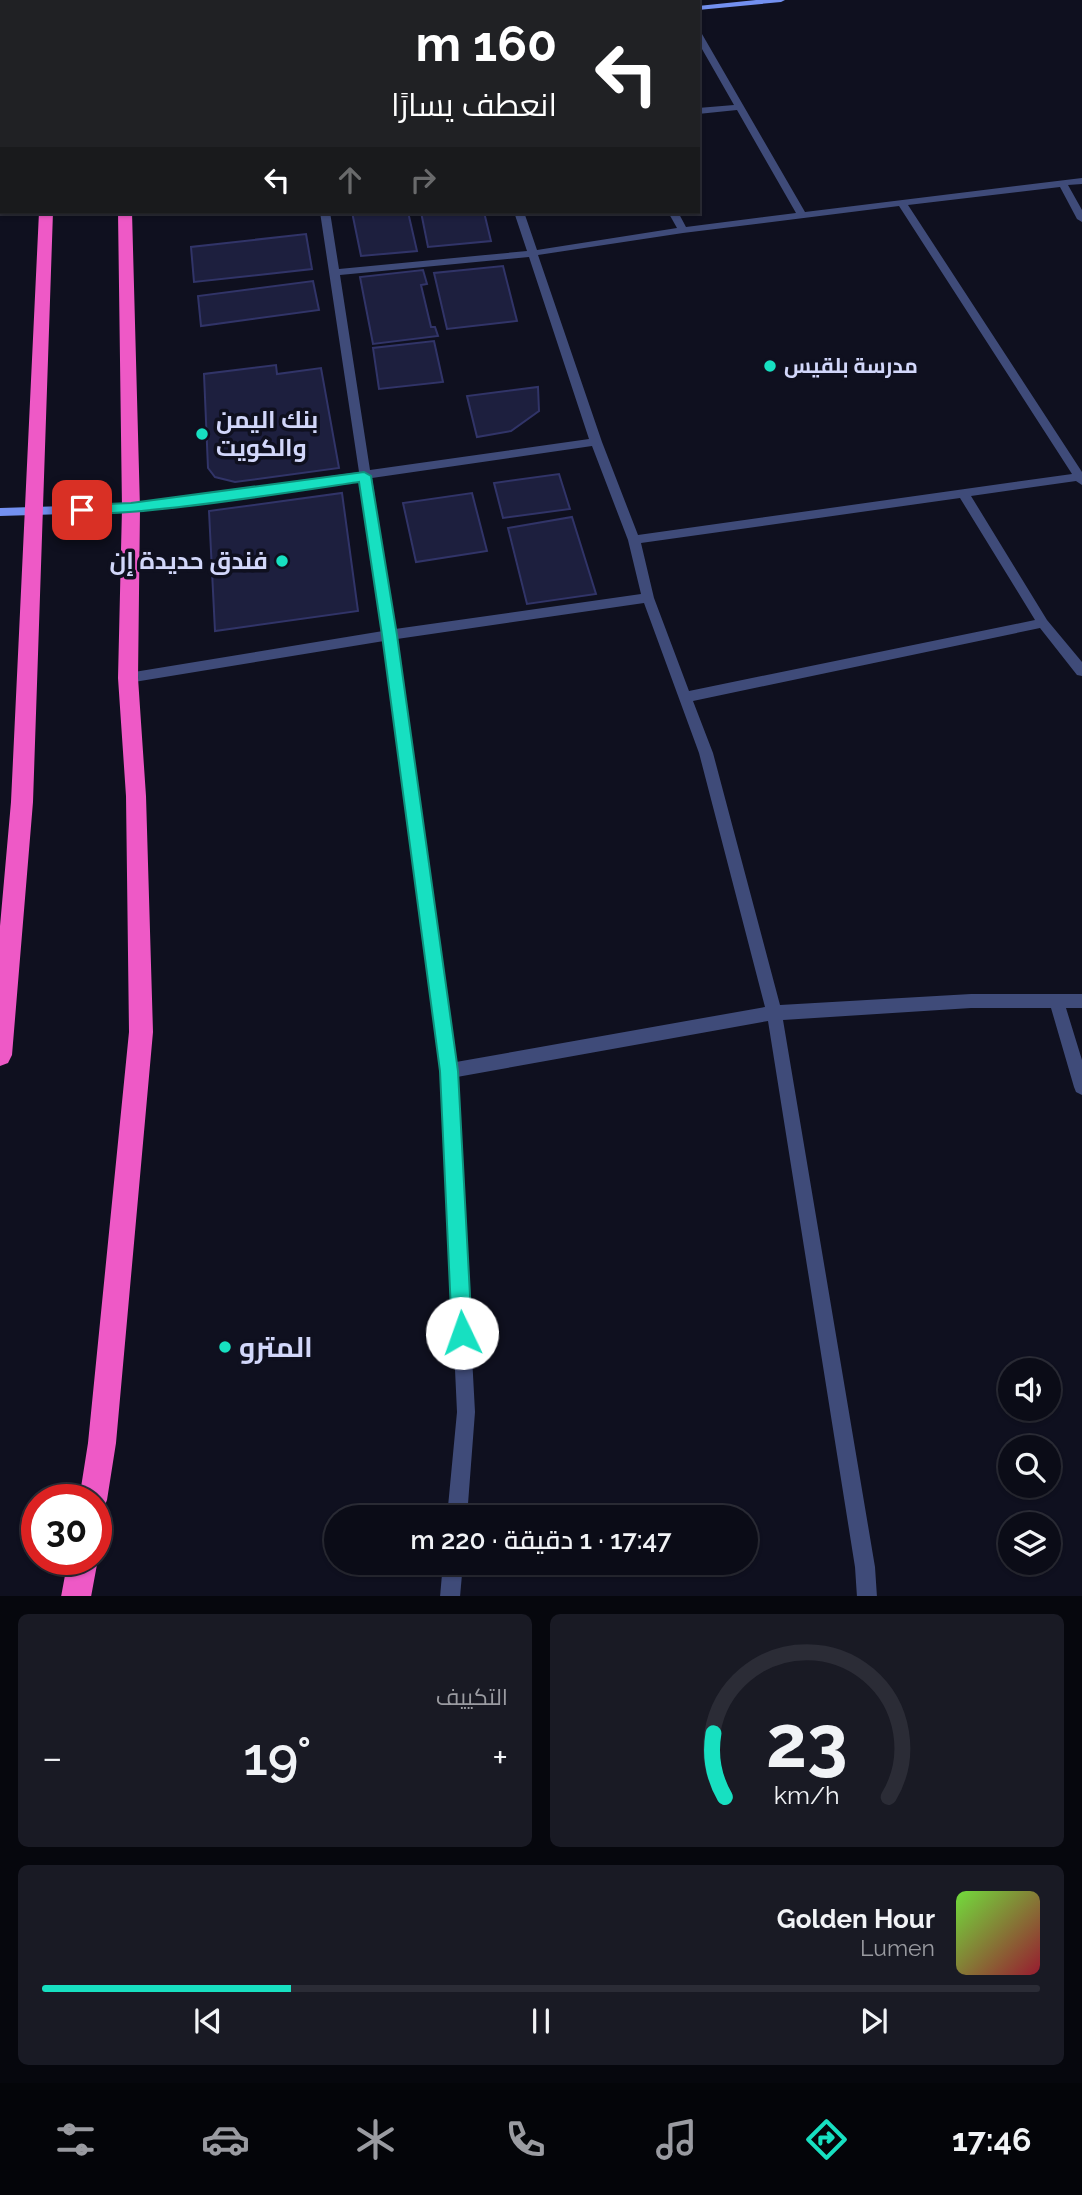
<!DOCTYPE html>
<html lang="ar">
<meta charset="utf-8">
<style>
body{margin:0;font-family:Raleway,Cairo,sans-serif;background:#191a24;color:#f1f3f6;direction:rtl;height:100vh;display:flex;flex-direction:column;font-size:26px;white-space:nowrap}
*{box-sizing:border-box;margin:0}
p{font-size:23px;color:#9a9ba1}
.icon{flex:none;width:38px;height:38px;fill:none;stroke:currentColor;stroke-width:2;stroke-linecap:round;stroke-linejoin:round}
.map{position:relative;height:1596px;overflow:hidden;direction:ltr}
.drawer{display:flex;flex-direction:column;gap:18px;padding:18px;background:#06070d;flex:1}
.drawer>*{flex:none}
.guide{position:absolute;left:0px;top:0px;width:700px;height:214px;box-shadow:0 2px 5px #0004,0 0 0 2px #2b2c36;direction:rtl;background:#202124;color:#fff;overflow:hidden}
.buttons{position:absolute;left:998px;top:1358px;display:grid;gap:14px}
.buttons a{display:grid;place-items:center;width:63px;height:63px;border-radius:50%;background:#0b0c17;box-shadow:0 2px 5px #0004,0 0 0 2px #2b2c36;font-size:35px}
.speed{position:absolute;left:21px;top:1484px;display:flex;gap:14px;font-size:35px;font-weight:700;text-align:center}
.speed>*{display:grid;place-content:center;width:91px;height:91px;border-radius:50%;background:#0b0c17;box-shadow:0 2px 5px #0004,0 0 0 2px #2b2c36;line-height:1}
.speed .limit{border:10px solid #d22;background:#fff;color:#111}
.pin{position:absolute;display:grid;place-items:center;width:60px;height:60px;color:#fff;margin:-30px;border-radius:14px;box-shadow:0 4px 10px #0006}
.me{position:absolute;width:77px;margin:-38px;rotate:357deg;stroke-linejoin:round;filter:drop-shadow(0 0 5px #0008)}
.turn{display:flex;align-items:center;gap:24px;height:147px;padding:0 28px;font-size:32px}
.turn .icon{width:91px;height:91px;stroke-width:2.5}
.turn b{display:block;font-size:49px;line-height:60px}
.lanes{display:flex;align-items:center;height:66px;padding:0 28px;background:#0003;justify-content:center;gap:35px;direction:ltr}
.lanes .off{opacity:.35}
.big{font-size:52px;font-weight:600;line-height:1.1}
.drawer .card{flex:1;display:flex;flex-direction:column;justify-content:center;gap:10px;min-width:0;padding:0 24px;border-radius:10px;background:#191a24}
.drawer .dial{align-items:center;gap:0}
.dial svg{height:182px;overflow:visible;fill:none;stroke:#2b2c36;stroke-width:7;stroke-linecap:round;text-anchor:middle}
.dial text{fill:#f1f3f6;stroke:none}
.song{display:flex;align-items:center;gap:21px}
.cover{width:84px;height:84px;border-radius:10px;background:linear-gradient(135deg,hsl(100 70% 55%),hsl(350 70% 35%))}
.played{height:7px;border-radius:4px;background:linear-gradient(90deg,#17e0c1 25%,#2b2c36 25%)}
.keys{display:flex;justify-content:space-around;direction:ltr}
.heat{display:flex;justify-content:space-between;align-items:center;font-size:38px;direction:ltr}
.drawer .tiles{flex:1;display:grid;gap:18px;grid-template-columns:1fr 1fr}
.card:last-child{grid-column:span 2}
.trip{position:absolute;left:324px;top:1505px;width:434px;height:70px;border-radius:35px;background:#0b0c17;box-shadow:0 2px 5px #0004,0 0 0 2px #2b2c36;font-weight:600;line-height:70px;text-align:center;direction:rtl}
.dock{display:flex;height:112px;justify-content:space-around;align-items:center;background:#040509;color:#9a9ba1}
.dock .icon{width:49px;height:49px}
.dock .on{color:#17e0c1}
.dock b{font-size:32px;color:#f1f3f6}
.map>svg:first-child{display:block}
.building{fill:#1d1f3e;stroke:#313468;stroke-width:2}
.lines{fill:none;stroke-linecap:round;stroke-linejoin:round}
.street{fill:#3f4b79;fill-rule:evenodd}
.secondary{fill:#7390f0;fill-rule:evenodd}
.highway{fill:#ee59c6;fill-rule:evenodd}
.route{fill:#17e0c1;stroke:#0f927d;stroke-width:2}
.poi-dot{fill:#17e0c1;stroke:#0f101f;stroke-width:2.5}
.labels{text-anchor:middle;stroke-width:7;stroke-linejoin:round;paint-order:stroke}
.far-poi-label{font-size:21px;font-weight:bold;fill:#d2d7fa;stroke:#0f101f;text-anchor:start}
.poi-label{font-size:24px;font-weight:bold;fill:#d2d7fa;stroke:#0f101f;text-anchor:start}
.near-poi-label{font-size:28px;font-weight:bold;fill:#d2d7fa;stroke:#0f101f;text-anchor:start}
</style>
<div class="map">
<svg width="1082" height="1597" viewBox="0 0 1082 1597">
<rect width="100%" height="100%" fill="#0f101f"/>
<g class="building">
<path d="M 352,212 L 408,212 L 417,251 L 361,256 Z"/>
<path d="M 421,212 L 484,212 L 491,241 L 428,247 Z"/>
<path d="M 306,234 L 312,269 L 194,282 L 191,247 Z"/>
<path d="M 503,266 L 517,321 L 447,329 L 434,273 Z"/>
<path d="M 423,270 L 427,284 L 421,285 L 431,327 L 435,327 L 438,336 L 373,344 L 360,277 Z"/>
<path d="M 313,281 L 319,310 L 201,326 L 198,296 Z"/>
<path d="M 434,341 L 443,382 L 379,389 L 373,348 Z"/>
<path d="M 276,365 L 277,374 L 321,368 L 339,468 L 235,482 L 215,477 L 208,468 L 204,374 Z"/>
<path d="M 538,387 L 539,411 L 511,431 L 477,437 L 467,396 Z"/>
<path d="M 559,474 L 570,509 L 503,518 L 494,483 Z"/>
<path d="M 342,493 L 358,611 L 215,631 L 209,511 Z"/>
<path d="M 472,493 L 487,551 L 416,562 L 403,503 Z"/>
<path d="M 572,517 L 596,594 L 527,604 L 508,528 Z"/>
</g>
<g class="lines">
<g class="street">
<path d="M 439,0 L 447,0 L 448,2 L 440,2 Z"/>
<rect x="566" y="0" width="8" height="2"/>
<rect x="680" y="0" width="8" height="2"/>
<path d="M 698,32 L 702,34 L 805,212 L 1082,178 L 1082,184 L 1068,185 L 1082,210 L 1082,222 L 1077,219 L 1060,187 L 908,205 L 1082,472 L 1082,485 L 1076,481 L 971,496 L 1047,620 L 1082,662 L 1082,676 L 1077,675 L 1040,628 L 693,701 L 713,753 L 780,1005 L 971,994 L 1082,994 L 1082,1008 L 1066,1008 L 1082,1060 L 1082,1095 L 1076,1092 L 1074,1087 L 1051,1008 L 971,1008 L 783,1020 L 875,1567 L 877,1597 L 857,1597 L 855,1567 L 768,1021 L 457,1077 L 475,1412 L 467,1517 L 447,1517 L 457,1412 L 441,1071 L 384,641 L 128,683 L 121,678 L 128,673 L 383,631 L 360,479 L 131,512 L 125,508 L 131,504 L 359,472 L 320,212 L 330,212 L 339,269 L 527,251 L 514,212 L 524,212 L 537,250 L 677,228 L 668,212 L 678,212 L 686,227 L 796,213 L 737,110 L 698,114 L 698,108 L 734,105 L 698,42 ZM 899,206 L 1072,474 L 638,535 L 602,442 L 538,255 L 683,233 ZM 529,257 L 589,439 L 370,470 L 340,275 ZM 592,446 L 628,540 L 641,594 L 395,629 L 372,478 ZM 960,498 L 1035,620 L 689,691 L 654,598 L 641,543 ZM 644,603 L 699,753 L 765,1007 L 456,1062 L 397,639 Z"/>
<rect x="0" y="65" width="2" height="6"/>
<rect x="0" y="116" width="2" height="6"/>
<path d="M 443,1563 L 463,1563 L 460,1597 L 440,1597 Z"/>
</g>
<g class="secondary">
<path d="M 756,0 L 785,0 L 781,2 L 698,10 L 698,6 Z"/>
<path d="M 131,504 L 137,508 L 131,512 L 0,516 L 0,508 Z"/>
</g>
<g class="highway">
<rect x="49" y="0" width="12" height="2"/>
<rect x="111" y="0" width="12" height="2"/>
<path d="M 39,212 L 53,212 L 33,802 L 12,1055 L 8,1063 L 0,1066 L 0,926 L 11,802 Z"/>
<path d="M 118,212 L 132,212 L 140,508 L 138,678 L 146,796 L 153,1032 L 116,1443 L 107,1500 L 103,1510 L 96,1513 L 96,1500 L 79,1500 L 88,1443 L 129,1032 L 126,796 L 118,678 L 122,508 Z"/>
<path d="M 96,1555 L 98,1559 L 91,1597 L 61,1597 L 68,1559 L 96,1559 Z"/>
</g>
</g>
<path class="route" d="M 364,472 L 371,476 L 397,635 L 458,1071 L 472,1333 L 469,1341 L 462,1344 L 455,1341 L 452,1333 L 440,1071 L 382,635 L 359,482 C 323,487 90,525 76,510 L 82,505 L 131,503 Z"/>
<g class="poi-dot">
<circle cx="770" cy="366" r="7"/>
<circle cx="202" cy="434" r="7"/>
<circle cx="282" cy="561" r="7"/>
<circle cx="225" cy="1347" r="7"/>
</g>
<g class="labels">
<g class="far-poi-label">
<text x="784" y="373">مدرسة بلقيس</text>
</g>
<g class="poi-label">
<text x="216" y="428">بنك اليمن<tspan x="216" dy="28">والكويت</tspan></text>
<text x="268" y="569" text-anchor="end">فندق حديدة إن</text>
</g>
<g class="near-poi-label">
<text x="239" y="1357">المترو</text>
</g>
</g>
</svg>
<div class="buttons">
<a><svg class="icon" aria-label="sound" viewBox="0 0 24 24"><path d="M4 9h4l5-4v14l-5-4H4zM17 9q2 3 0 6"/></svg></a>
<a><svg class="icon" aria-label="search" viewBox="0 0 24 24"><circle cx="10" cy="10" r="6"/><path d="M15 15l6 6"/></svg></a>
<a><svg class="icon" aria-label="layers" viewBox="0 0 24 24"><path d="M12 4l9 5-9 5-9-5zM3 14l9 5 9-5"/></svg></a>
</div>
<div class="speed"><div class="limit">30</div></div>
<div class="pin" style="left:82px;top:510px;background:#d93025"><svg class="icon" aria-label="arrive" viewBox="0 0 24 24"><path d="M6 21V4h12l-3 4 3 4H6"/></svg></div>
<svg class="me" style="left:462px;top:1333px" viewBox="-20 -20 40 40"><circle r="19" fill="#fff"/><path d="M0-13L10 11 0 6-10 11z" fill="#17e0c1"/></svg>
<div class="trip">17:47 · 1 دقيقة · 220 m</div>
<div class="guide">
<div class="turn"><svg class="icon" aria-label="left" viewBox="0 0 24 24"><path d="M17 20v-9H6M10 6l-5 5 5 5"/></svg><div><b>160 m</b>انعطف يسارًا</div></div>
<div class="lanes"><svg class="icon" aria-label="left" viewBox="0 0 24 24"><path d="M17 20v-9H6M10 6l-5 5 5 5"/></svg><svg class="icon off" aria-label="ahead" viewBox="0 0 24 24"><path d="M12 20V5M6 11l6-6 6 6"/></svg><svg class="icon off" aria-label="right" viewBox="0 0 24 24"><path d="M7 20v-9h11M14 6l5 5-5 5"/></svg></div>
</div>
</div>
<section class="drawer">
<div class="tiles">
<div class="card dial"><svg viewBox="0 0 100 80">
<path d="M14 69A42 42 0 1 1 86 69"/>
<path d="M14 69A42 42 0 0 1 9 41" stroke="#17e0c1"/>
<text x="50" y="56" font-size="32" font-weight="700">23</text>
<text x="50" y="72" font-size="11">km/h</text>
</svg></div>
<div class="card"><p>التكييف</p>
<div class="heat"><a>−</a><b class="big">19°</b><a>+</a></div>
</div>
<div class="card">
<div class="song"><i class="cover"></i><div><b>Golden Hour</b><p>Lumen</p></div></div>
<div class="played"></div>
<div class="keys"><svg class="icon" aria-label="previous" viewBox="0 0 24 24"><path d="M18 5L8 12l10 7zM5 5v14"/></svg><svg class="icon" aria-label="pause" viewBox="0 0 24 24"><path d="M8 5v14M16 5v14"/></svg><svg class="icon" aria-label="next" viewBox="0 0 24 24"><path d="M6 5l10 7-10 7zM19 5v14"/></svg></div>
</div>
</div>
</section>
<nav class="dock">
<b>17:46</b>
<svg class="icon on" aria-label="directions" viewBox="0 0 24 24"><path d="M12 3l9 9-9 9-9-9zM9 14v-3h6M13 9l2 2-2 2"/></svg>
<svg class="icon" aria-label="music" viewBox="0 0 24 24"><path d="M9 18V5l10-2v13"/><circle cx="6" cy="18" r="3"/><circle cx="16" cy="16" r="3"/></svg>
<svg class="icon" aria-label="phone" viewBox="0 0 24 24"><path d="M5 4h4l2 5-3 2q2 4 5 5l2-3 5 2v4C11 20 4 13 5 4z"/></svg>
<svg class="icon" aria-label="climate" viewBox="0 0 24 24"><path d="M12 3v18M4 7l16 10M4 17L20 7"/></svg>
<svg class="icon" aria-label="car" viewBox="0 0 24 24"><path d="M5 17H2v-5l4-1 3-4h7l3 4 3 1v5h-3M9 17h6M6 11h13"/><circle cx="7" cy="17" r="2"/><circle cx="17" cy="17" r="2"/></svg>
<svg class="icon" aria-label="filters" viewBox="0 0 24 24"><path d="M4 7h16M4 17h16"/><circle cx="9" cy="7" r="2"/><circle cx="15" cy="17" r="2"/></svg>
</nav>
